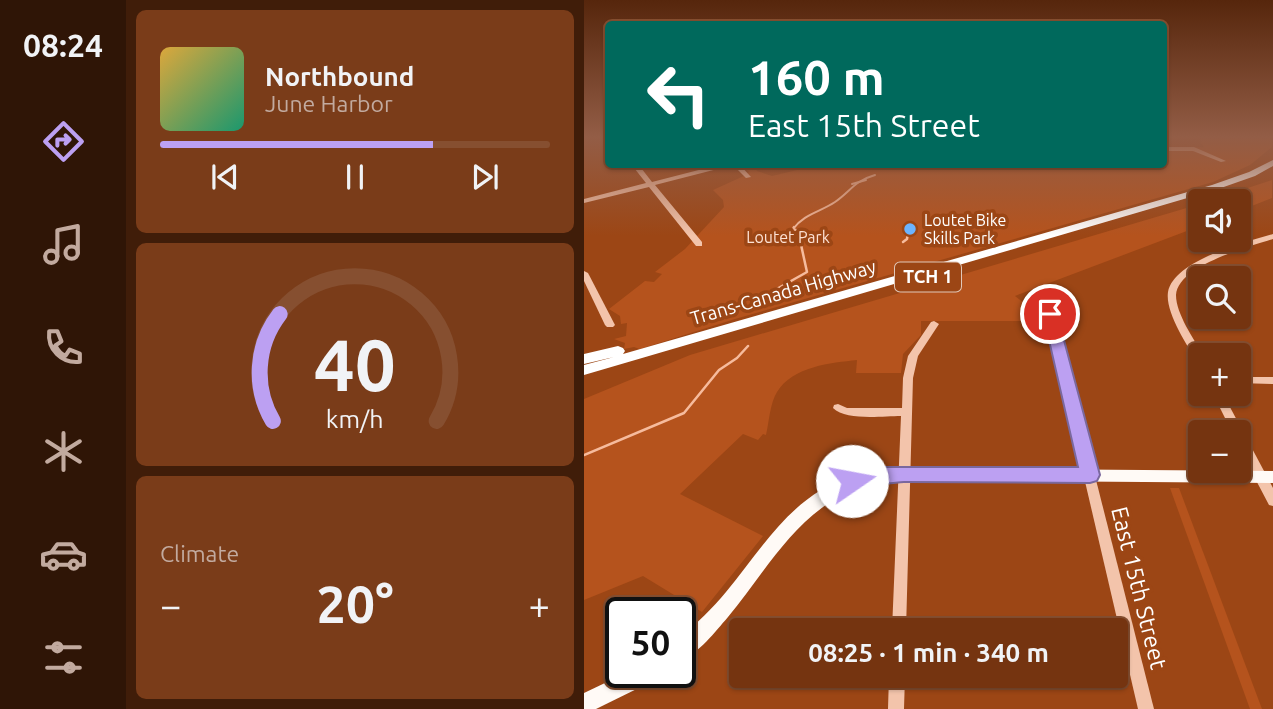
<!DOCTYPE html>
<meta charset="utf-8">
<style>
body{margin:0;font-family:Ubuntu,sans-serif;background:#7a3c19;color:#f1f3f6;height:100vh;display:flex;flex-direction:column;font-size:26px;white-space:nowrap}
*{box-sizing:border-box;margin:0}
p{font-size:23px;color:#c2aa9f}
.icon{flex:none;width:38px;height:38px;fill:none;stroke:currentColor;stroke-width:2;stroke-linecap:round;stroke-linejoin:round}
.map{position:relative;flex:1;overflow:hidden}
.sheet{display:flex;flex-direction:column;gap:10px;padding:10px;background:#401d09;width:458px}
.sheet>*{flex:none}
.hud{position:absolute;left:21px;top:21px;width:562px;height:147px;border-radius:7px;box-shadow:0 2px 5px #0004,0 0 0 2px #864f30;background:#00695c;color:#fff;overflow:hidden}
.tools{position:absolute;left:604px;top:189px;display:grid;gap:14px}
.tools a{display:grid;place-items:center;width:63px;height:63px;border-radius:7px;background:#753410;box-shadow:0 2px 5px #0004,0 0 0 2px #864f30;font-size:35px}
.speed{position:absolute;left:21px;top:597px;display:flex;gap:14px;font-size:35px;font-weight:700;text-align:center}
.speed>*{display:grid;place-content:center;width:91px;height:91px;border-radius:50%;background:#753410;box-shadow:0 2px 5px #0004,0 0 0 2px #864f30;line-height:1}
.speed .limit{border:4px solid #111;border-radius:10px;background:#fff;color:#111}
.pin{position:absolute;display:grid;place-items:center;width:60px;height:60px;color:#fff;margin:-30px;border:4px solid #fff;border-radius:50%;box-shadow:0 2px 7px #0007}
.me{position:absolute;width:77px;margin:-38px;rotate:78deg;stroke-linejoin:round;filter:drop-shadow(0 0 5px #0008)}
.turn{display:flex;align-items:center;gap:24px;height:147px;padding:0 28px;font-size:32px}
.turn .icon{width:91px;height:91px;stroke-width:2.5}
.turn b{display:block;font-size:49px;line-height:60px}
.big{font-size:52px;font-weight:600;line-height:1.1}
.sheet .widget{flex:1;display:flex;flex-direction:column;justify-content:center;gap:10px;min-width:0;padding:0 24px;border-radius:10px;background:#7a3c19}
.sheet .dial{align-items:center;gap:0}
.dial svg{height:182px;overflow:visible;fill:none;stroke:#864f30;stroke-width:7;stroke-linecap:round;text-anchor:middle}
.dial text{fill:#f1f3f6;stroke:none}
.song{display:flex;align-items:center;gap:21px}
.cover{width:84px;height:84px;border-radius:10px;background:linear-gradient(135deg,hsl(40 70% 55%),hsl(160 70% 35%))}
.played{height:7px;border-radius:4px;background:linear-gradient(90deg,#bca0f2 70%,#864f30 70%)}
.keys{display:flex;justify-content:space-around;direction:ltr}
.heat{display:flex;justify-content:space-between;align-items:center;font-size:38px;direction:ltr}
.trip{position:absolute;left:145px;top:618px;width:399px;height:70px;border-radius:7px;background:#753410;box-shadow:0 2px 5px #0004,0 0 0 2px #864f30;font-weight:600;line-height:70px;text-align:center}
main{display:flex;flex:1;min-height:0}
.tabs{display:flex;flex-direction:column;width:126px;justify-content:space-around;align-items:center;background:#2f1506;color:#c2aa9f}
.tabs .icon{width:49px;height:49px}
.tabs .selected{color:#bca0f2}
.tabs b{font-size:32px;color:#f1f3f6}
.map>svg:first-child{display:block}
.green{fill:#b5531d}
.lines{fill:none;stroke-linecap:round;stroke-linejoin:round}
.stream-far1{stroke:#f6bb9d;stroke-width:2}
.stream{stroke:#f6bb9d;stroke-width:2.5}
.minor{fill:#f3c4ab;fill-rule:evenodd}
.major{fill:#fffaf6;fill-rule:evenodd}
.highway{fill:#fff;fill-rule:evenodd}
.route{fill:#bca0f2;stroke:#7a689d;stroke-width:2}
.poi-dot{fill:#6cb4ff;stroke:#9c4615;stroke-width:2.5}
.labels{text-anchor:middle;stroke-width:7;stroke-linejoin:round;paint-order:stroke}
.far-poi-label{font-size:16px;fill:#fff;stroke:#9c4615;text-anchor:start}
.far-park-label{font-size:16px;fill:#fde1d3;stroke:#9c4615}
.shield{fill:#9c4615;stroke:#e1c8b9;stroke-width:2}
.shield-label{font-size:18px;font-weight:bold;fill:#fff}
.street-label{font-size:19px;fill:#fff;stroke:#9c4615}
.near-street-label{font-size:23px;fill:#fff;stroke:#9c4615}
</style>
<main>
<nav class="tabs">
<b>08:24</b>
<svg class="icon selected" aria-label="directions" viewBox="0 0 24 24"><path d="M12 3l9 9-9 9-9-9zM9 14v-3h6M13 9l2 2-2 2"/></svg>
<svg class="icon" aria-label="music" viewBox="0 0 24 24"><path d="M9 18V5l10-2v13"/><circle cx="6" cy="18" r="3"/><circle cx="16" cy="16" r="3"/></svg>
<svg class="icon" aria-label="phone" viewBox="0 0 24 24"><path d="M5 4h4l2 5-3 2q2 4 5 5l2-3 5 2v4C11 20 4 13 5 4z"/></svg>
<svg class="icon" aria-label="climate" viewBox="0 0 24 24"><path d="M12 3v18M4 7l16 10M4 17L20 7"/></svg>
<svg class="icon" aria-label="car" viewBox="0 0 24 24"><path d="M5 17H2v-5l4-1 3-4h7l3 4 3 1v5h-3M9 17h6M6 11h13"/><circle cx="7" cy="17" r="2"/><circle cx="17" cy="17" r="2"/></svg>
<svg class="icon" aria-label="filters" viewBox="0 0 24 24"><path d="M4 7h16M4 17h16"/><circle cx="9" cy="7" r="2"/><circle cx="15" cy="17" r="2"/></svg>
</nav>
<section class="sheet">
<div class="widget">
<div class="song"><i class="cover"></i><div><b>Northbound</b><p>June Harbor</p></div></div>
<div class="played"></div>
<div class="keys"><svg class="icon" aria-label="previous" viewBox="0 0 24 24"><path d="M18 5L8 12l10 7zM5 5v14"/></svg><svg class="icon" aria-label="pause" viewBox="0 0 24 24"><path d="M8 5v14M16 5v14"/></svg><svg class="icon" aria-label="next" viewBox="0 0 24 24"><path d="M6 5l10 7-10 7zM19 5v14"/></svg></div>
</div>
<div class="widget dial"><svg viewBox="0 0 100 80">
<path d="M14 69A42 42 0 1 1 86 69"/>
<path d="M14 69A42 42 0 0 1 17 22" stroke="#bca0f2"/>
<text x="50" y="56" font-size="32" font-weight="700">40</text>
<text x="50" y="72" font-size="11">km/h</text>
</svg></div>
<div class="widget"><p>Climate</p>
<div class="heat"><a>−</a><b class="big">20°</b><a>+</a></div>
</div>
</section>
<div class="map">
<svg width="689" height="709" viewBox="0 0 689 709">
<rect width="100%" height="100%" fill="#9c4615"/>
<g class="green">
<path d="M 617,137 L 688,137 L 688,147 L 666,165 L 629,182 L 151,319 L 56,349 L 50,347 L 40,349 L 41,343 L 30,339 L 42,336 L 43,323 L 37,324 L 36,316 L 25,309 L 61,281 L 70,282 L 78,274 L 71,272 L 101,249 L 140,207 L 139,200 L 129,190 L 162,175 L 165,172 L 158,165 L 170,165 L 173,171 L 188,176 L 238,164 L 579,164 L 579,149 L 620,147 L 616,142 Z"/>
<path d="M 688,180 L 688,198 L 655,211 L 654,201 L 624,201 Z"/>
<path d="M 616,204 L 616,226 L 431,296 L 455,315 L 457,321 L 337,321 L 337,335 L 319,354 L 317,373 L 272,373 L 273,360 C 247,363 209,366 193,392 C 186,403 185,422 182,435 L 179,434 L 174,440 L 159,434 L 96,494 L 179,536 L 118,612 L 59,576 L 0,600 L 0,399 L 106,355 Z"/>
<path d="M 586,488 L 595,488 L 678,709 L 666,709 Z"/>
</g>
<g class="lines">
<g class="stream-far1">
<path d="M 268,184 L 282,180"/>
<path d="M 209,229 C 220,214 236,212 251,202 C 267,191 270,181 291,175"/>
</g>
<g class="stream">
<path d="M 319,242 L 323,239 L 324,232"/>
<path d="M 173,307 L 182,295 L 223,272 L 214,231 L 209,229 L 210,227"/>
<path d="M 0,455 L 100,413 L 135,370 L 153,358 L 164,346"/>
</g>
<g class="minor">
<path d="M 579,147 L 610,147 L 642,161 L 637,162 L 609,151 L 579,151 Z"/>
<path d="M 47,164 L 54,164 L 68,182 L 138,164 L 155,164 L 167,177 L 162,178 L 149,165 L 71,185 L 118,242 L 118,246 L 112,246 L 65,187 L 0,203 L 0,199 L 62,183 Z"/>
<path d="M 689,234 L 689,239 C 665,247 594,265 592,295 C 592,314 610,339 619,355 L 616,355 L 616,362 L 613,361 C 603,345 581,312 584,292 C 590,260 662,242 689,234 Z"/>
<path d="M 0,271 L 4,273 L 31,325 L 29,327 L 23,327 L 21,325 L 0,281 Z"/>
<path d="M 466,311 L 470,314 L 570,709 L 554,709 L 462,314 Z"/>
<path d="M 350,321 L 355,324 L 334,356 L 329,378 L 322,630 L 308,630 L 317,416 C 298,416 262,421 249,408 L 250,405 L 254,404 L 263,408 L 318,408 L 319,378 L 324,356 L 347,322 Z"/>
<path d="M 654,377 L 689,377 L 689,384 L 654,383 Z"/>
<path d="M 629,394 L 639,394 L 689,488 L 689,506 L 685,505 L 654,446 L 654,432 L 648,432 Z"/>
<path d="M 305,676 L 321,676 L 320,709 L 304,709 Z"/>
</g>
<g class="major">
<path d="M 320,468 L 689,471 L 689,483 L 320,480 C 306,482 290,483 277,487 C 214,509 184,569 144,617 C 131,632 115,653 96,661 L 96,638 C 113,623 128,609 142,592 C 172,556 196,515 237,490 C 263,475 292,472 320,468 Z"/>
<path d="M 44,672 L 76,672 L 73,679 L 12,709 L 0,709 L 0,693 Z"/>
</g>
<path class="highway" d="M 689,160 L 689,166 L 671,176 L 634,189 L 0,375 L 0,365 L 30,357 L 0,364 L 0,354 L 34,346 L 39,348 L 41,351 L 39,354 L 628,185 L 665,172 Z"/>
</g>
<linearGradient id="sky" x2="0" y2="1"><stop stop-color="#56260c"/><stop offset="0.58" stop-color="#935d46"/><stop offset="1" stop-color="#935d46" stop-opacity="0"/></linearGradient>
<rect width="689" height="236" fill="url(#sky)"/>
<path class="route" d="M 466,310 L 473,314 L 516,475 L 513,481 L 506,483 L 320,482 C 307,482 269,490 261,487 L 258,481 L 261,476 L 290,467 L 494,467 L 459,314 Z"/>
<circle class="poi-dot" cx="326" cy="229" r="7"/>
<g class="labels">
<g class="far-poi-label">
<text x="340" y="226">Loutet Bike<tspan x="340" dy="18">Skills Park</tspan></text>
</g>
<g class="far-park-label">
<text x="204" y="243">Loutet Park</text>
</g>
<rect class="shield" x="311" y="262.5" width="66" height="29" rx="5"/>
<g class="shield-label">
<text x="344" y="283">TCH 1</text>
</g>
<g class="street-label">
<text transform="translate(199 292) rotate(-16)" y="7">Trans-Canada Highway</text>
</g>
<g class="near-street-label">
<text transform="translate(555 588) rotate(76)" y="8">East 15th Street</text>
</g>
</g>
</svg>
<div class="tools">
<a><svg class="icon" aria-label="sound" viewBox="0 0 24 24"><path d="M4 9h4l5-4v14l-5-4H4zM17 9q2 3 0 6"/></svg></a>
<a><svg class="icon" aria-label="search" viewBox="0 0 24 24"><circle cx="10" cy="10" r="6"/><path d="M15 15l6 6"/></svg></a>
<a>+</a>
<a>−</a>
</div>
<div class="speed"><div class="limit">50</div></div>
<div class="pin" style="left:466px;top:314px;background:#d93025"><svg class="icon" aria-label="arrive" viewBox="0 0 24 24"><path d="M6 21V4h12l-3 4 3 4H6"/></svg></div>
<svg class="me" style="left:268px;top:481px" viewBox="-20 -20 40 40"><circle r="19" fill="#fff"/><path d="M0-13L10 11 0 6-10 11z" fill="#bca0f2"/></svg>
<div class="trip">08:25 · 1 min · 340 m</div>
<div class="hud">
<div class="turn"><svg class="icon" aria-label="left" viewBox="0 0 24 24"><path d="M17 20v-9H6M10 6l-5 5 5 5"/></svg><div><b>160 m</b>East 15th Street</div></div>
</div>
</div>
</main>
